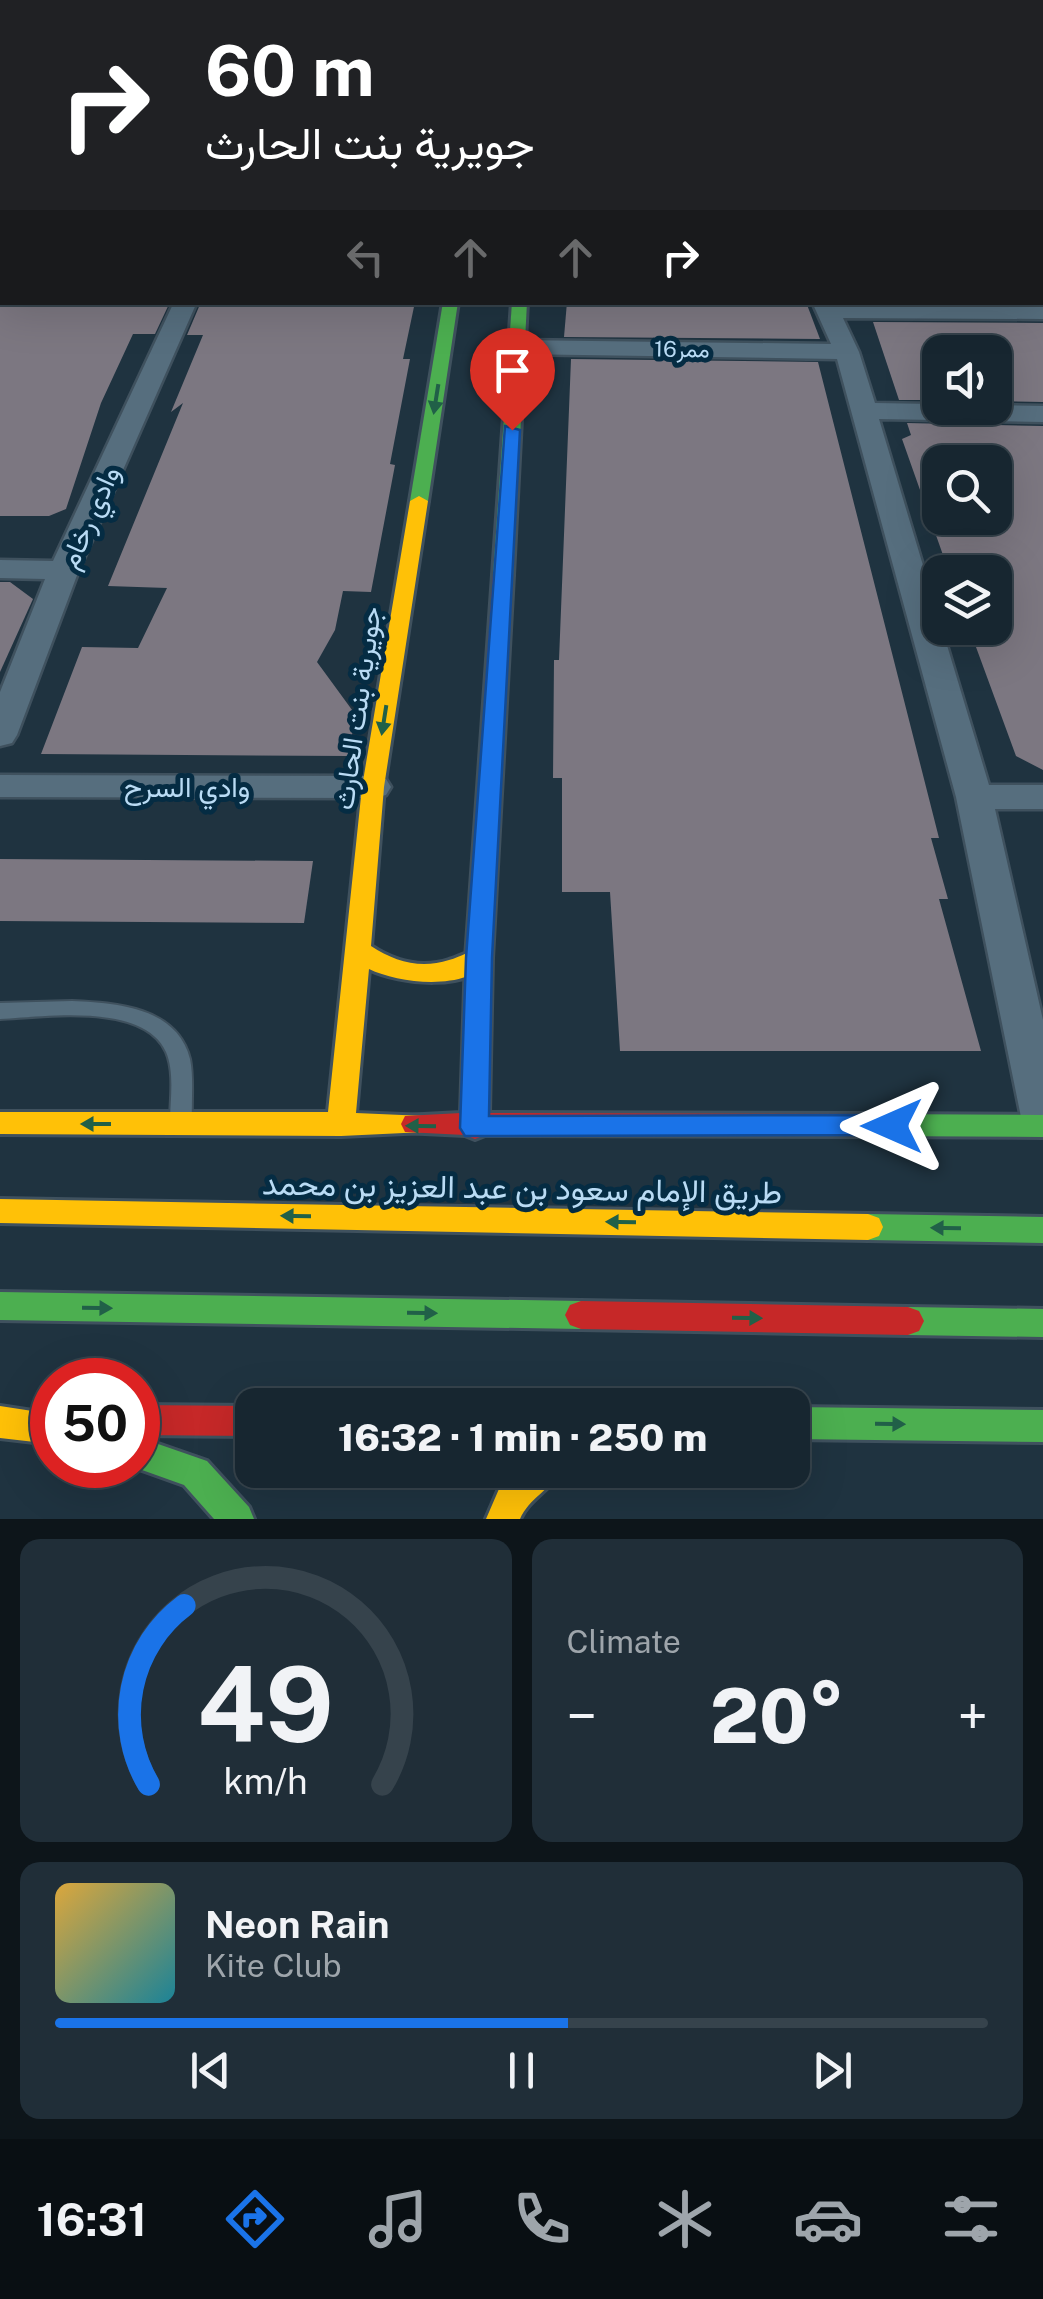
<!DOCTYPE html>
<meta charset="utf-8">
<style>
body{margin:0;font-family:"Public Sans",Vazirmatn,sans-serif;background:#202e38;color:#f1f3f6;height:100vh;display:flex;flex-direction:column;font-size:38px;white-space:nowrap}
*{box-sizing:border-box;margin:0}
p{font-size:32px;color:#9ea5ab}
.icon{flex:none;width:55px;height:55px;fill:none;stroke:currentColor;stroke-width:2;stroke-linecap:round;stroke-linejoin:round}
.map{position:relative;height:1519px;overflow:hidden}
.drawer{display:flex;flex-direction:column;gap:20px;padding:20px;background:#0d151a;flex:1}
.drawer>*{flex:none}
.guide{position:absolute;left:0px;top:0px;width:1045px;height:305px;box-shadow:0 10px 40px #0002,0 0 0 2px #36434c;background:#202124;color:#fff;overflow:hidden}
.fabs{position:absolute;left:922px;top:335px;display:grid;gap:20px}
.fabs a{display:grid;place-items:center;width:90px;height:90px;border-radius:20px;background:#172630;box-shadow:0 10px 40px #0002,0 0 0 2px #36434c;font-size:50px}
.speed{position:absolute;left:30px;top:1358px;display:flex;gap:20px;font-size:50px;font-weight:700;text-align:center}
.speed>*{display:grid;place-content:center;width:130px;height:130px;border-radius:50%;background:#172630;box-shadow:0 10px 40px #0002,0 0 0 2px #36434c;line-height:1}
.speed .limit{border:15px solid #d22;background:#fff;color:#111}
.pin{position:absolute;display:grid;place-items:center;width:85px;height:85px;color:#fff;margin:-102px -42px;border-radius:50% 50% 50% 0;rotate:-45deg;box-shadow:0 0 10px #0007}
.pin .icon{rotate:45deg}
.me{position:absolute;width:110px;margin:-55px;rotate:270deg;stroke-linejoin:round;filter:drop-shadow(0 0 8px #0008)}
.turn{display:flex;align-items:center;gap:35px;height:210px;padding:0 40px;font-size:45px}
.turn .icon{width:130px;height:130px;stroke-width:2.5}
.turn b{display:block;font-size:70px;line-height:85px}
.lanes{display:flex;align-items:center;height:95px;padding:0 40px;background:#0003;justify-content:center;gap:50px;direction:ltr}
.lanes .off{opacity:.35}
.big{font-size:75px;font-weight:800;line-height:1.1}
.drawer .tile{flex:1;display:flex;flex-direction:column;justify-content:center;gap:15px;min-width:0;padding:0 35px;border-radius:20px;background:#202e38}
.drawer .dial{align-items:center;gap:0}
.dial svg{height:260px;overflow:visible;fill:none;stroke:#36434c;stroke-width:7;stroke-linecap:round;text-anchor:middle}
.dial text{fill:#f1f3f6;stroke:none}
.song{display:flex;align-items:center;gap:30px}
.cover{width:120px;height:120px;border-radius:15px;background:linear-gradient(135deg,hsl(40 70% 55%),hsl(190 70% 35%))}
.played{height:10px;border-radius:5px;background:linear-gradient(90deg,#1a73e8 55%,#36434c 55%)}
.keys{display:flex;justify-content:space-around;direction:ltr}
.heat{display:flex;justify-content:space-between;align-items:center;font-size:55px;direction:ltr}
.drawer .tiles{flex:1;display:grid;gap:20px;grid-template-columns:1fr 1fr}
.tile:last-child{grid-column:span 2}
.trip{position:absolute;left:235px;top:1388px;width:575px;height:100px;border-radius:20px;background:#172630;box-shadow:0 10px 40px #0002,0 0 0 2px #36434c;font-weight:800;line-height:100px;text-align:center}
.menu{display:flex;height:160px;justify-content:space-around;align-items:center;background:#090f13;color:#9ea5ab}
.menu .icon{width:70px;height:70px}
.menu .selected{color:#1a73e8}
.menu b{font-size:45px;color:#f1f3f6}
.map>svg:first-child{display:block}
.building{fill:#7c7781;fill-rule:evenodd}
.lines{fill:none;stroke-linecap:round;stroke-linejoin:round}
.lane-casing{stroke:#3f515e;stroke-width:4}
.street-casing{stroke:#3f515e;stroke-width:5}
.fast-casing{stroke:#3f515e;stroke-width:6}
.slow-casing{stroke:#3f515e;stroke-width:6}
.jam-casing{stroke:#3f515e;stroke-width:6}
.lane{fill:#566e7e;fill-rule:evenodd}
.street{fill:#566e7e;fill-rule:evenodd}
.fast{fill:#4caf50;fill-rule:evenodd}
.slow{fill:#ffc107;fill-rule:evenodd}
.jam{fill:#c62828;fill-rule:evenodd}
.oneway{fill:#216048}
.route{fill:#1a73e8;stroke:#114b97;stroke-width:2.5}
.labels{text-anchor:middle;stroke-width:10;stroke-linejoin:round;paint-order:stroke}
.far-street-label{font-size:22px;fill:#b9dbf4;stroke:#052c43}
.street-label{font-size:28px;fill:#b9dbf4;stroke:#052c43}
.near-street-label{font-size:32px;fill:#b9dbf4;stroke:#052c43}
</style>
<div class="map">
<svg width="1043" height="1519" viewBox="0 0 1043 1519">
<rect width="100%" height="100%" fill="#1f3340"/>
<g class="building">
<path d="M 0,302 L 170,302 L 155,334 L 133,334 L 101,403 L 66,509 L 49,516 L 0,516 Z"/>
<path d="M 201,302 L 415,302 L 403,359 L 410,359 L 390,464 L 395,465 L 371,592 L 343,591 L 335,630 L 317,662 L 355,714 L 349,756 L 41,754 L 82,647 L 138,648 L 167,588 L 108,586 L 183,403 L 171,412 L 203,335 L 187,335 Z"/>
<path d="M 567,302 L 806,302 L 820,339 L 564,337 Z"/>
<path d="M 873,322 L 1043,323 L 1043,402 L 995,401 L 995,352 L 940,352 L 940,400 L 899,400 Z"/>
<path d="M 571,359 L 818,362 L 939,838 L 931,838 L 948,899 L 939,899 L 981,1051 L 620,1051 L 610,892 L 562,892 L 562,778 L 553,778 L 554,660 L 559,660 Z"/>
<path d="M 907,423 L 1043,426 L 1043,770 L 1016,756 L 969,628 L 995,628 L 995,572 L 949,572 L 902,439 L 911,435 ZM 940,462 L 995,462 L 995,518 L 940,518 Z"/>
<path d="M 0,582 L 10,582 L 33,599 L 0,672 Z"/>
<path d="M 0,859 L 313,861 L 304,923 L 0,921 Z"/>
</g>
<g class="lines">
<defs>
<path id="lane" d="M 72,1001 C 116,1003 177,1007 190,1059 C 194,1079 191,1101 192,1122 L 189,1128 L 181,1131 L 173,1128 L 170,1122 C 170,1101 175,1073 166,1052 C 144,1002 44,1017 0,1019 L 0,1003 Z"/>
<g id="street">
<path d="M 731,0 L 747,0 L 748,2 L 732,2 Z"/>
<rect x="1042" y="30" width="1" height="10"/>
<rect x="0" y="50" width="2" height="10"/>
<rect x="1042" y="93" width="1" height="10"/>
<rect x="0" y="131" width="2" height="12"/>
<rect x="1042" y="174" width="1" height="13"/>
<rect x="1042" y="224" width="1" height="12"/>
<rect x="0" y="249" width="2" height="14"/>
<path d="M 174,302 L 197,302 L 79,570 L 17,735 L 12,743 L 0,746 L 0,692 L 45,579 L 0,578 L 0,560 L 53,561 Z"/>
<path d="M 812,302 L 1043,305 L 1043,319 L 843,318 L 859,352 L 875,403 L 1043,406 L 1043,422 L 879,419 L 989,785 L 1043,785 L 1043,809 L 995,809 L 1043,1020 L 1043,1134 L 1027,1129 L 1021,1117 L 956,797 L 837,359 L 516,354 L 504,347 L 516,340 L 831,344 Z"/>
<path d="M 0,775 L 373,776 L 386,779 L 391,787 L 386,795 L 373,798 L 0,797 Z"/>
</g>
<g id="fast">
<rect x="526" y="0" width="10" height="2"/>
<path d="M 443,302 L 458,302 L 428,501 L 419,506 L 410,501 Z"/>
<path d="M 512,302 L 527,302 L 513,575 L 503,581 L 493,575 Z"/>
<path d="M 868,1114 L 1043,1115 L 1043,1137 L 868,1136 L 858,1133 L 854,1125 L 858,1117 Z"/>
<path d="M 868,1214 L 1043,1217 L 1043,1243 L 868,1240 L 857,1236 L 853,1227 L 857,1218 Z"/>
<path d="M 0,1292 L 581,1301 L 592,1305 L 597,1315 L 592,1325 L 581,1329 L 0,1320 Z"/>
<path d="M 908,1307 L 1043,1309 L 1043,1337 L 908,1335 L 897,1331 L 892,1321 L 897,1311 Z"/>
<path d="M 792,1407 L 1043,1410 L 1043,1442 L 792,1439 Z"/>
<path d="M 138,1437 L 207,1461 L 249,1507 L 254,1519 L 214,1519 L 184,1485 L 128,1465 L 138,1465 Z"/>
</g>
<g id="slow">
<path d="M 419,496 L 428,501 L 384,787 L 371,946 C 395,962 421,969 449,960 C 464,956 473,947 488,951 L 492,958 C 470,992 400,984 369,969 L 356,1113 L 425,1116 L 429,1124 L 425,1132 L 341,1136 L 0,1134 L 0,1112 L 328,1112 L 362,787 L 410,501 Z"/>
<path d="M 0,1199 L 868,1214 L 879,1218 L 883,1227 L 879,1236 L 868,1240 L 0,1223 Z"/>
<path d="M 0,1406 L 52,1414 L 52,1444 L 0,1438 Z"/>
<path d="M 517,1470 L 560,1470 C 551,1490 529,1498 520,1519 L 486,1519 L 502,1482 Z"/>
</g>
<g id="jam">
<path d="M 503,569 L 513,575 L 492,958 L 489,1113 L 868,1114 L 878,1117 L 882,1125 L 878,1133 L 868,1136 L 485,1135 L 475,1139 L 465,1135 L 405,1132 L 401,1124 L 405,1116 L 461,1113 L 466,958 L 493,575 Z"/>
<path d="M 581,1301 L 908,1307 L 919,1311 L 924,1321 L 919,1331 L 908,1335 L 581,1329 L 570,1325 L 565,1315 L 570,1305 Z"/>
<path d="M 138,1405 L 252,1406 L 252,1436 L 138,1435 Z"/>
</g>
</defs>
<use href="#lane" class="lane-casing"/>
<use href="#street" class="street-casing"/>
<use href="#fast" class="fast-casing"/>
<use href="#slow" class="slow-casing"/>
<use href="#jam" class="jam-casing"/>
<use href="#lane" class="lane"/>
<use href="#street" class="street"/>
<use href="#fast" class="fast"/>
<use href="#slow" class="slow"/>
<use href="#jam" class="jam"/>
</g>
<defs><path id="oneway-solid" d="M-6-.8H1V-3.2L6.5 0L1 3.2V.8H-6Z" transform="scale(2.5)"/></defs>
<g class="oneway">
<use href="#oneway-solid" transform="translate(436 399) rotate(99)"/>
<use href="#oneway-solid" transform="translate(384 720) rotate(99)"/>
<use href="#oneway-solid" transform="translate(96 1124) rotate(-180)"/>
<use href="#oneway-solid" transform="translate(421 1126) rotate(-179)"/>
<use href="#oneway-solid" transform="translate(296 1216) rotate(-179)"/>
<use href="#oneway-solid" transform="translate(621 1222) rotate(-179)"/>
<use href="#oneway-solid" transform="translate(946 1228) rotate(-179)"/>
<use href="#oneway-solid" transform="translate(97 1308) rotate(1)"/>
<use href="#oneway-solid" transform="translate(422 1313) rotate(1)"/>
<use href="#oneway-solid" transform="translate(747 1318) rotate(1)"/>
<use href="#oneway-solid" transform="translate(890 1424) rotate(1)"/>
</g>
<path class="route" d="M 505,426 L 520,430 L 492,958 L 489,1116 L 892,1115 L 902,1118 L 906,1126 L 902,1135 L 465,1136 L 460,1128 L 466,958 Z"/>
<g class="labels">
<g class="far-street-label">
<text transform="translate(682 349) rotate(1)" y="8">ممر16</text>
</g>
<g class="street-label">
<text transform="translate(89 517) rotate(-66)" y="10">وادي رخام</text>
<text transform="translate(357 708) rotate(-82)" y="10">جويرية بنت الحارث</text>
<text x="187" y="797">وادي السرح</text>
</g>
<g class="near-street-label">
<text transform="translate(522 1188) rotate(1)" y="11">طريق الإمام سعود بن عبد العزيز بن محمد</text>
</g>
</g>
</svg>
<div class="fabs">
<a><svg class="icon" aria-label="sound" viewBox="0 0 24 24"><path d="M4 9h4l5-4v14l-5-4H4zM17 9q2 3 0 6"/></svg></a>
<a><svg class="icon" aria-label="search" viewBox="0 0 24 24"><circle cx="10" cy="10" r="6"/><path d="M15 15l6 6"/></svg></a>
<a><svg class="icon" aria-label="layers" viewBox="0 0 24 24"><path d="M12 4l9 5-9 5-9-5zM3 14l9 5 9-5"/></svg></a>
</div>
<div class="speed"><div class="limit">50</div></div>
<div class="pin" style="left:512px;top:430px;background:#d93025"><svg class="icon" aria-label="arrive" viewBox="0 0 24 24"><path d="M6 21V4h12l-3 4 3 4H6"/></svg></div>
<svg class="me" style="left:892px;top:1126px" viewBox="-20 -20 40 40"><path d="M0-17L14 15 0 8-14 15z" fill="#1a73e8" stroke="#fff" stroke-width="4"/></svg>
<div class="trip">16:32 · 1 min · 250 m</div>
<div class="guide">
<div class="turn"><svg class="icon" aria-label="right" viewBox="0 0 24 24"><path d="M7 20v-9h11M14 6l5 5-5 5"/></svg><div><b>60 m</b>جويرية بنت الحارث</div></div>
<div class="lanes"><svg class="icon off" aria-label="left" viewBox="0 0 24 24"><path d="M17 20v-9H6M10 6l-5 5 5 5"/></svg><svg class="icon off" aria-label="ahead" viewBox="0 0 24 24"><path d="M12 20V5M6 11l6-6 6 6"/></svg><svg class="icon off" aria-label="ahead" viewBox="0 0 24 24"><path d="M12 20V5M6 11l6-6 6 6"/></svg><svg class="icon" aria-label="right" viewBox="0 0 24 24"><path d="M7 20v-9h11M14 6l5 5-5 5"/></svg></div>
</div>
</div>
<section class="drawer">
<div class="tiles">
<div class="tile dial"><svg viewBox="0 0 100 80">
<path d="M14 69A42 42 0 1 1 86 69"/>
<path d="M14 69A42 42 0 0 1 25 14" stroke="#1a73e8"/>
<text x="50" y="56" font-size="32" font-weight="700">49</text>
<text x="50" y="72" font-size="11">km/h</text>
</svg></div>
<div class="tile"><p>Climate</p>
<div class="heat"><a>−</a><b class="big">20°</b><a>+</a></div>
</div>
<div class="tile">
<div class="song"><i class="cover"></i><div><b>Neon Rain</b><p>Kite Club</p></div></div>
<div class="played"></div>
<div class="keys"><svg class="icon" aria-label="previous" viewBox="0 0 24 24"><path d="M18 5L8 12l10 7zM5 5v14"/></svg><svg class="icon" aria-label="pause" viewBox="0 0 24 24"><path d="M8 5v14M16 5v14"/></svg><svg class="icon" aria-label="next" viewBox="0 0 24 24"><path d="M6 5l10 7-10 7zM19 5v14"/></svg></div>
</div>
</div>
</section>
<nav class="menu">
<b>16:31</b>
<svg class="icon selected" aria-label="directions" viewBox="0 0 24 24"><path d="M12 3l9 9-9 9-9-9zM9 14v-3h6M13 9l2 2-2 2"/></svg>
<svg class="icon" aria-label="music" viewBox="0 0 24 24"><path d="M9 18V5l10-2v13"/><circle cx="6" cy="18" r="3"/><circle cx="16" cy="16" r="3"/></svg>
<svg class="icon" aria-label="phone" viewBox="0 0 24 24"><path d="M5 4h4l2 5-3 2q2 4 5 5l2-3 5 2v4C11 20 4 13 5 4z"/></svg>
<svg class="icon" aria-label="climate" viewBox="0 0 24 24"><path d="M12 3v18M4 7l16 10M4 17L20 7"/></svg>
<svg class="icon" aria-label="car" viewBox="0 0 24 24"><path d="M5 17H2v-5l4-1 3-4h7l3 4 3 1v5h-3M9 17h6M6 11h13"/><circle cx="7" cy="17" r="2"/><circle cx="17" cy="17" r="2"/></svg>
<svg class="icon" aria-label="filters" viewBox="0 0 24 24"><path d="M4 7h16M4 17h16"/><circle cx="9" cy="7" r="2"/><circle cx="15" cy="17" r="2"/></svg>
</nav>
